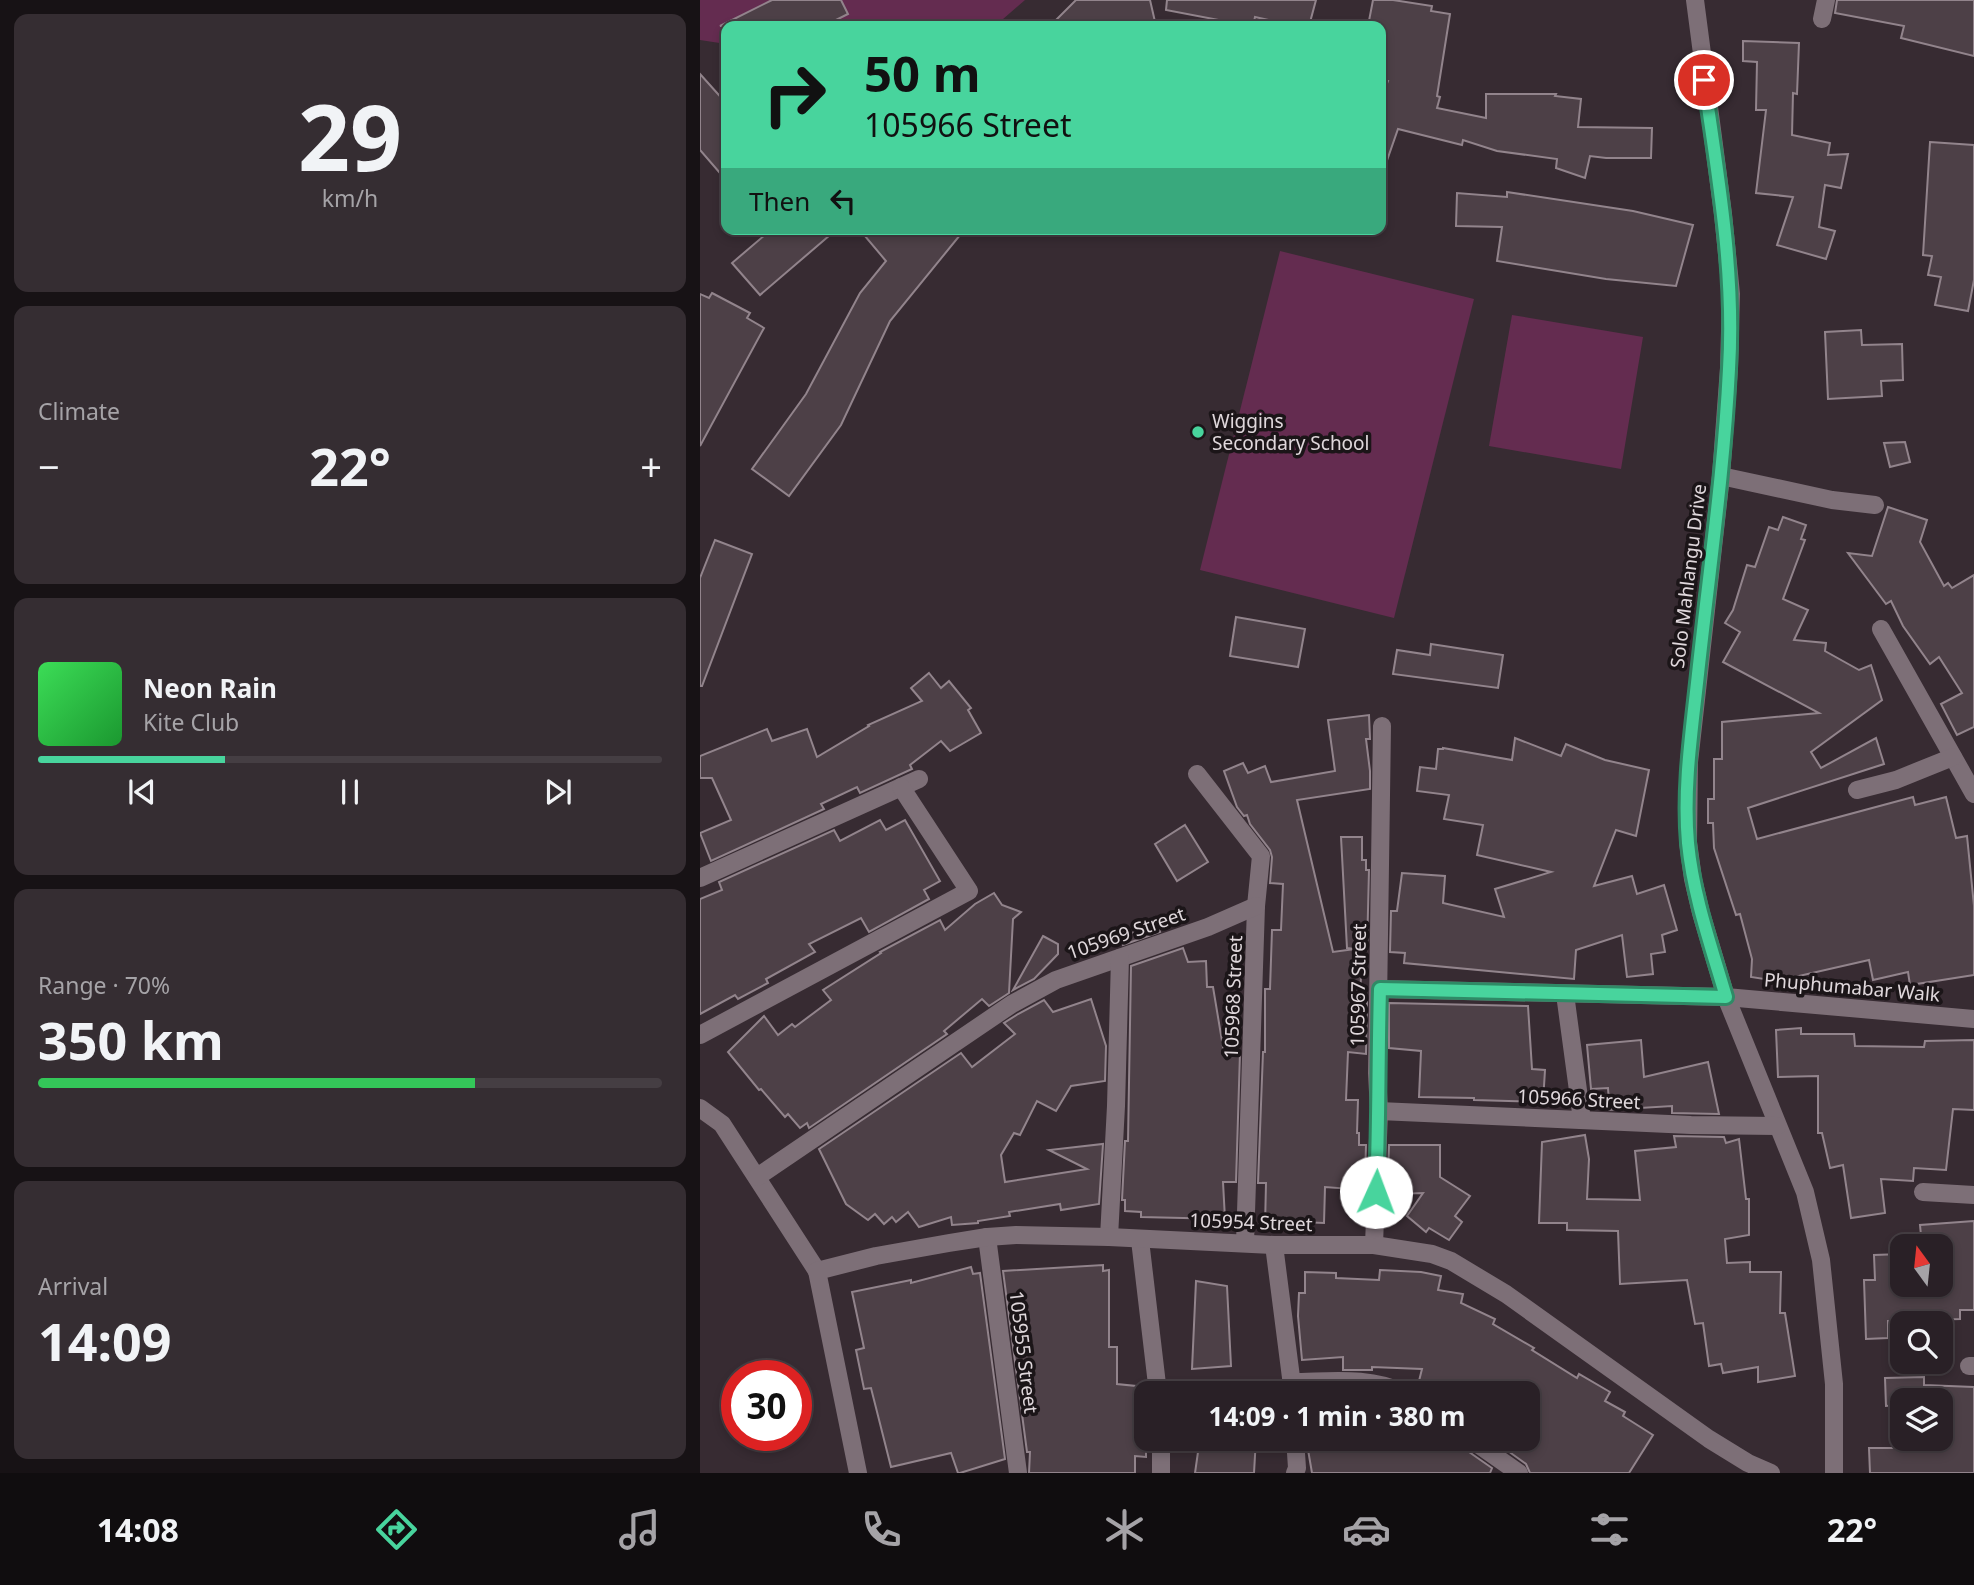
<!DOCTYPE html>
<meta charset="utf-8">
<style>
body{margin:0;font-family:"Noto Sans",sans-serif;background:#352d32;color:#f1f3f6;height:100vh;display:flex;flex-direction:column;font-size:26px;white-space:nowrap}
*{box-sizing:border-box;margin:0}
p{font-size:23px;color:#a5a3a7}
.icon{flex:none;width:38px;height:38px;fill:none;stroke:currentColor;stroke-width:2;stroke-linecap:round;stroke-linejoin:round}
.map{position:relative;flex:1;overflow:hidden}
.side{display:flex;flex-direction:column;gap:14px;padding:14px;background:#171215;width:700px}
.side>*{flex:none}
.banner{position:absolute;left:21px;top:21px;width:665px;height:214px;border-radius:14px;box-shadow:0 4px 10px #0003,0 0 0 2px #453e43;background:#48d49d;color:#111;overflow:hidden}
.needle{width:46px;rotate:345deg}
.controls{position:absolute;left:1190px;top:1234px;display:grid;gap:14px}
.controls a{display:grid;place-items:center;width:63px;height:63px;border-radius:14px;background:#292026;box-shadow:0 4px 10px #0003,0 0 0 2px #453e43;font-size:35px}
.speed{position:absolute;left:21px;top:1360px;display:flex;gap:14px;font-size:35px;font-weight:700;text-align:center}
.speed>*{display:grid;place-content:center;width:91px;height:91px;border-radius:50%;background:#292026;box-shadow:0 4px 10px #0003,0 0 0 2px #453e43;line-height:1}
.speed .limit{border:10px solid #d22;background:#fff;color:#111}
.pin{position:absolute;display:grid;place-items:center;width:60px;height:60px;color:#fff;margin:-30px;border:4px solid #fff;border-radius:50%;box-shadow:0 2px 7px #0007}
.me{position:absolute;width:77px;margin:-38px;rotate:2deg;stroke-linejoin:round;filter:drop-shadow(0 0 5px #0008)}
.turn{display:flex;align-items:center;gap:24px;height:147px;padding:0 28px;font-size:32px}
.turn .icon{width:91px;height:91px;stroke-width:2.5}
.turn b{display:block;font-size:49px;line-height:60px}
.then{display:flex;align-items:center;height:66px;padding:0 28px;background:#0003;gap:14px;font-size:26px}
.big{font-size:52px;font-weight:700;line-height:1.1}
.side .card{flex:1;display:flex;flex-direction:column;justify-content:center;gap:10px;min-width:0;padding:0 24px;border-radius:14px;background:#352d32}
.side .dial{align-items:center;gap:0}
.dial b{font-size:91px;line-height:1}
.song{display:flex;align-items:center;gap:21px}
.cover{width:84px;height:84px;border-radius:10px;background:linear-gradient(135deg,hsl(130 70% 55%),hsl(130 70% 35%))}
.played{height:7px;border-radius:4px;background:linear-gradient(90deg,#48d49d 30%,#453e43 30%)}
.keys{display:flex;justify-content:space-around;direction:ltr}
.heat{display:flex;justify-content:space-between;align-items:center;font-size:38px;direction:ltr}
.charge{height:10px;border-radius:5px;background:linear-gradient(90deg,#34c759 70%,#453e43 0)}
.trip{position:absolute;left:434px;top:1381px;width:406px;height:70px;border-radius:14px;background:#292026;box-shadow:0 4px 10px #0003,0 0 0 2px #453e43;font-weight:700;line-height:70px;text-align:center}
.dock{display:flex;height:112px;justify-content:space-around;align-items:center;background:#100d0f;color:#a5a3a7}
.dock .icon{width:49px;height:49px}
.dock .active{color:#48d49d}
.dock b{font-size:32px;color:#f1f3f6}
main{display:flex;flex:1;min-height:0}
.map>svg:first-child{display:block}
.green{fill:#642c50}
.building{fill:#4d4047;stroke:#92848c;stroke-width:2}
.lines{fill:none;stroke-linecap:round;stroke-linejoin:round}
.minor{stroke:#7d6f77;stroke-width:18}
.route-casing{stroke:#2f8a66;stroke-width:18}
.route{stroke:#48d49d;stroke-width:12}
.poi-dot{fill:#48d49d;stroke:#1b1518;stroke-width:2.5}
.labels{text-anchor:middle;stroke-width:7;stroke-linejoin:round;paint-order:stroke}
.poi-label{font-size:19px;fill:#e0d8dc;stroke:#1b1518;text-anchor:start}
.street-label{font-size:19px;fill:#e0d8dc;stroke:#1b1518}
</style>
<main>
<section class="side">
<div class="card dial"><b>29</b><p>km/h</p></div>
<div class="card"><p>Climate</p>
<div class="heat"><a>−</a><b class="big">22°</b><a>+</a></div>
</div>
<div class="card">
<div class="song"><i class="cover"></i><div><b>Neon Rain</b><p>Kite Club</p></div></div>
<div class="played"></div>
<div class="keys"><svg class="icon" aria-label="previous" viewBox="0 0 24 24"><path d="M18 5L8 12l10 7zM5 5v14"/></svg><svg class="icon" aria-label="pause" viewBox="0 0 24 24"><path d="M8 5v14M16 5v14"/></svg><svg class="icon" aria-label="next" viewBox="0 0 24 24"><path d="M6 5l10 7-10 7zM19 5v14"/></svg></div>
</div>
<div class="card"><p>Range · 70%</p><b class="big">350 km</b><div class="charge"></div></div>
<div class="card"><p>Arrival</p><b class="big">14:09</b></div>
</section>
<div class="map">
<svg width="1274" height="1473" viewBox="0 0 1274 1473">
<rect width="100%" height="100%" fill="#372b32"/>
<g class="green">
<path d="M 0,0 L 325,0 L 295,26 L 26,26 L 26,44 L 0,40 Z"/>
<path d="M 580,251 L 774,299 L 694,618 L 500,570 Z"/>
<path d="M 812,315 L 943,337 L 921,469 L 789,446 Z"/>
</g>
<g class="building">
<path d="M 72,0 L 141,0 L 148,14 L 124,26 L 20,26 Z"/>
<path d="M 376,0 L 450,0 L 456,26 L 350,26 Z"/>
<path d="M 467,0 L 616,0 L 609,26 L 587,21 L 586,24 L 555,17 L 553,26 L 550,26 L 466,10 Z"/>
<path d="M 673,0 L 693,0 L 732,6 L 731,11 L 750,14 L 737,96 L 740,97 L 737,108 L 786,118 L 786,94 L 856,94 L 855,96 L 881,99 L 878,127 L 952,128 L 951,158 L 906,158 L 890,156 L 885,178 L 856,168 L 857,159 L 797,151 L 763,140 L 762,145 L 698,129 L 684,169 L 681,169 L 681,99 L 688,81 L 681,79 L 681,26 L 668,26 Z"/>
<path d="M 1137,0 L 1274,0 L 1274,56 L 1201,38 L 1204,26 L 1135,13 Z"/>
<path d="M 1043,41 L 1099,43 L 1097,94 L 1093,93 L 1092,135 L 1130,143 L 1128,155 L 1148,154 L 1141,188 L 1125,185 L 1119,227 L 1135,231 L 1126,259 L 1077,245 L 1093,197 L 1056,193 L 1066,110 L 1056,110 L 1057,62 L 1043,61 Z"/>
<path d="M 0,74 L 26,103 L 26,180 L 0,150 Z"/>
<path d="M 1230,142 L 1274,145 L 1274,280 L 1268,311 L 1235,305 L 1241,277 L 1228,275 L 1232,256 L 1223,255 Z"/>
<path d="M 807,192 L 933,211 L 993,225 L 976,286 L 906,279 L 797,261 L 802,227 L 756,226 L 757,193 L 807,197 Z"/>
<path d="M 72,229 L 137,229 L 60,295 L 32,263 Z"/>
<path d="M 159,229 L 265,229 L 190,321 L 141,425 L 89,496 L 52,469 L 106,394 L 160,293 L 186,261 Z"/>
<path d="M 12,293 L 50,313 L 47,318 L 64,328 L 0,446 L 0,294 L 9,298 Z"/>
<path d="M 1161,330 L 1162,345 L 1202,344 L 1203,380 L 1181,381 L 1182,396 L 1128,399 L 1125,332 Z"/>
<path d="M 1205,442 L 1210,462 L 1190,467 L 1184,443 Z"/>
<path d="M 1188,507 L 1227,520 L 1220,542 L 1244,586 L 1248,583 L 1252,588 L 1274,575 L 1274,727 L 1257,735 L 1241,704 L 1262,693 L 1239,657 L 1230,664 L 1203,626 L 1191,601 L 1186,604 L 1148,553 L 1172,556 Z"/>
<path d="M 1083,517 L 1106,525 L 1101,539 L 1105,540 L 1083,599 L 1108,610 L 1094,640 L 1126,643 L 1125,651 L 1159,670 L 1171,665 L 1182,700 L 1111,752 L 1121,768 L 1176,738 L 1184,764 L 1048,808 L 1057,839 L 1213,797 L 1215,805 L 1246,797 L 1256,838 L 1267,836 L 1274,906 L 1274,975 L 1210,985 L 1208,972 L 1173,980 L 1169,960 L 1077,981 L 1051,977 L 1052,959 L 1040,914 L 1036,915 L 1014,848 L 1013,823 L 1008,823 L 1008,799 L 1014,799 L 1014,759 L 1022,759 L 1022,722 L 1119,713 L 1023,662 L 1040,632 L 1025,623 L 1033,610 L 1047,565 L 1055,567 L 1069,527 L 1078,530 Z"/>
<path d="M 15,540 L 52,554 L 2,686 L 0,686 L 0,578 Z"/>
<path d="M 536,617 L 605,629 L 598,667 L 530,656 Z"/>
<path d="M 731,644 L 803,655 L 798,688 L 693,674 L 697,650 L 730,655 Z"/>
<path d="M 229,673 L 241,688 L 249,681 L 271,708 L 268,710 L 281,733 L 250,751 L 241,741 L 210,765 L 212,769 L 160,793 L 157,787 L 121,804 L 124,809 L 11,861 L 0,833 L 31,820 L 12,778 L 0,778 L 0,756 L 67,729 L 72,741 L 107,729 L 117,757 L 169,726 L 168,725 L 222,701 L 211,688 Z"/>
<path d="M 669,715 L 670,739 L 666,739 L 670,771 L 670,789 L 597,800 L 633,952 L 655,949 L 647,948 L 641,837 L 662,837 L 662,860 L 666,860 L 666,870 L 669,870 L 667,950 L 662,949 L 660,1002 L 667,1002 L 666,1054 L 648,1052 L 646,1100 L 658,1100 L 657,1133 L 659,1133 L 659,1145 L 666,1145 L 665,1179 L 652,1179 L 651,1189 L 625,1187 L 624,1223 L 601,1222 L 601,1228 L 565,1227 L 566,1183 L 558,1183 L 563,1052 L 565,1052 L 565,989 L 570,989 L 572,930 L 581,930 L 583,884 L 570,883 L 572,857 L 570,850 L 550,824 L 547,815 L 544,816 L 537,807 L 524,771 L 543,763 L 548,773 L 565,766 L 571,782 L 635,771 L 628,720 Z"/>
<path d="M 815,738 L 861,756 L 866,744 L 905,760 L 949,770 L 936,836 L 916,830 L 894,886 L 932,876 L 937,894 L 964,885 L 977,930 L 962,935 L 965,952 L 951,954 L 953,974 L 927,977 L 922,935 L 876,950 L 874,979 L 704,963 L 705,953 L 690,952 L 691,911 L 697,911 L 702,873 L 745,876 L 743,903 L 804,917 L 795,889 L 851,872 L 777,855 L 783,825 L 744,819 L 749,795 L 717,791 L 720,767 L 736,769 L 738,749 L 743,749 L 743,748 L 812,760 Z"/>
<path d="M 180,820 L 186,830 L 205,820 L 240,881 L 224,890 L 229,899 L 169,932 L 161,918 L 109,944 L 115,952 L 66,979 L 68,983 L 38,999 L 35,995 L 0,1014 L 0,899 L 22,890 L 19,882 L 134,830 L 140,841 Z"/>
<path d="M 485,825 L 508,862 L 477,881 L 455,844 Z"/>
<path d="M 294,893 L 302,905 L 321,912 L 313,919 L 309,993 L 289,1006 L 282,999 L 244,1031 L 247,1034 L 109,1128 L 107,1123 L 100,1128 L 88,1114 L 85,1117 L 61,1089 L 59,1090 L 28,1052 L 64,1016 L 78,1035 L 92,1024 L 95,1027 L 131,1000 L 123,990 L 181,953 L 180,952 L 240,920 L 245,930 L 275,904 Z"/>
<path d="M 457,924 L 460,932 L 423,945 L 420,937 Z"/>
<path d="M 343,936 L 358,944 L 358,954 L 334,979 L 313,990 Z"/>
<path d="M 483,948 L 488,962 L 506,961 L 507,987 L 513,987 L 524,1053 L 540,1053 L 536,1182 L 523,1182 L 525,1219 L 441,1217 L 441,1212 L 425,1211 L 425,1200 L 422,1200 L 425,1141 L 428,1141 L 431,966 Z"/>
<path d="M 391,999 L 406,1046 L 405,1081 L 371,1086 L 356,1111 L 337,1101 L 320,1135 L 314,1133 L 301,1155 L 305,1182 L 387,1169 L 349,1150 L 403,1144 L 399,1204 L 361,1210 L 360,1204 L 309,1212 L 310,1216 L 278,1221 L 278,1223 L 252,1225 L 251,1217 L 219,1227 L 208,1212 L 196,1222 L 192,1217 L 184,1224 L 175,1214 L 168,1220 L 146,1204 L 119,1149 L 261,1053 L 272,1067 L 315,1034 L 304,1023 L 318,1014 L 344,1000 L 353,1012 Z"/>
<path d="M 689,1003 L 828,1006 L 832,1069 L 845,1070 L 843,1102 L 774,1100 L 774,1098 L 719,1097 L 721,1051 L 689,1048 Z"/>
<path d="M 1101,1028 L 1101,1034 L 1154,1034 L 1155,1046 L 1224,1047 L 1225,1041 L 1274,1040 L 1274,1110 L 1253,1109 L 1246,1170 L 1214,1168 L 1213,1181 L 1181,1179 L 1185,1213 L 1151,1218 L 1143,1165 L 1130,1168 L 1122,1133 L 1118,1133 L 1118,1076 L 1078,1077 L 1076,1030 Z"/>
<path d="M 941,1040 L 944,1077 L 1008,1062 L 1019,1114 L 972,1113 L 972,1106 L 907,1110 L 919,1104 L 909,1103 L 908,1088 L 891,1089 L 887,1045 Z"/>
<path d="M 885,1135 L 889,1159 L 887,1199 L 940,1200 L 935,1151 L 976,1147 L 974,1136 L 1024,1137 L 1026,1143 L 1039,1139 L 1046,1199 L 1049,1199 L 1049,1235 L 1025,1239 L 1027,1263 L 1050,1262 L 1050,1272 L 1081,1272 L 1080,1313 L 1085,1313 L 1095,1376 L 1058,1382 L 1058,1367 L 1023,1373 L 1021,1364 L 1009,1366 L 1003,1323 L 995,1324 L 987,1280 L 920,1284 L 918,1231 L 867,1230 L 867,1223 L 839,1223 L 842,1142 Z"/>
<path d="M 689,1145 L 740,1145 L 740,1177 L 770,1196 L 755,1216 L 762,1222 L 749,1240 L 729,1228 L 726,1232 L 707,1216 L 723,1193 L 695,1194 L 695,1178 L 688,1179 Z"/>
<path d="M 1274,1221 L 1274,1310 L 1260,1310 L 1260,1319 L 1188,1321 L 1188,1338 L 1166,1339 L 1164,1280 L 1175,1280 L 1174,1255 L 1202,1254 L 1202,1284 L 1241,1284 L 1241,1246 L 1222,1246 L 1220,1225 Z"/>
<path d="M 403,1265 L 403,1271 L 409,1270 L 409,1347 L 417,1347 L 417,1384 L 446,1387 L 446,1457 L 435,1456 L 435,1473 L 329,1473 L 330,1452 L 327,1452 L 303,1271 Z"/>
<path d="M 271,1267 L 273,1274 L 280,1273 L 305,1459 L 260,1473 L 258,1473 L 251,1453 L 191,1467 L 171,1388 L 164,1389 L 156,1350 L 164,1348 L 152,1292 L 211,1280 L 211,1283 Z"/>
<path d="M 680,1270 L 721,1272 L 741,1276 L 738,1290 L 763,1294 L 761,1303 L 795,1319 L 793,1324 L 834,1348 L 832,1350 L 877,1378 L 879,1374 L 910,1392 L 905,1401 L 925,1412 L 923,1416 L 953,1435 L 929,1473 L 830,1473 L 826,1464 L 790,1438 L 828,1438 L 828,1426 L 837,1393 L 768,1393 L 719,1381 L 722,1369 L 672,1367 L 672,1370 L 643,1370 L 643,1357 L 602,1360 L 598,1316 L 599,1293 L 605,1293 L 605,1272 L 636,1273 L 636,1278 L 679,1280 Z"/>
<path d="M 496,1281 L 527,1286 L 531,1366 L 492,1369 Z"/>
<path d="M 1224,1377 L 1224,1385 L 1274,1387 L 1274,1473 L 1170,1473 L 1169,1448 L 1205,1448 L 1204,1438 L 1241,1438 L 1241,1400 L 1202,1400 L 1202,1430 L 1198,1405 L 1186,1406 L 1185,1378 Z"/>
<path d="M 500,1438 L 556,1438 L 554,1473 L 495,1473 Z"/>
<path d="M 606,1438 L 663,1438 L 684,1448 L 690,1438 L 758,1438 L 762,1447 L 792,1468 L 790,1473 L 612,1473 Z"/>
</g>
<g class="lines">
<g class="minor">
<path d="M 995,0 L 1023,214 L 1031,294 L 1029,368 L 1021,476 L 989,762 L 988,842 L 993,879 L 1001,913 L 1026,997 L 1105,1192 L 1121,1260 L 1134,1384 L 1134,1473"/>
<path d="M 1122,19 L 1126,0"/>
<path d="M 1021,476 L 1132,500 L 1175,505"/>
<path d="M 1181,629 L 1274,794"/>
<path d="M 497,774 L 561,856 L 556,906 L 545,1243"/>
<path d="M 1157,790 L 1196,780 L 1253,757"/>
<path d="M 0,878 L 219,779"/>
<path d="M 680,989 L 1026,997 L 1274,1019"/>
<path d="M 865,994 L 882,1120"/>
<path d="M 0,1035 L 269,891 L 201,787"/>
<path d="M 0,1108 L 22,1124 L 117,1271"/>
<path d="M 679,1111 L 991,1125 L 1077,1126"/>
<path d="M 57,1177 L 312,1004 L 356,980 L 508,927 L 556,906"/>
<path d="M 1223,1192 L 1274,1195"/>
<path d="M 287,1237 L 318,1473"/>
<path d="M 409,1237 L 416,1106 L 420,958"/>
<path d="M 440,1240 L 458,1393"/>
<path d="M 574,1245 L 593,1393"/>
<path d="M 674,1245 L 679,1111 L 677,1073 L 682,726"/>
<path d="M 1269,1366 L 1274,1366"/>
<path d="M 592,1382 C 628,1382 670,1376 703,1393"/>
<path d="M 461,1438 L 461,1473"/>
<path d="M 769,1438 L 819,1473"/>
<path d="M 158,1473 L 117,1271 L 176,1256 L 249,1243 L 287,1237 L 316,1235 L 409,1237 L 574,1245 L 674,1245 L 732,1254 L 751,1261 L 806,1294 L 1009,1439 L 1048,1463 L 1071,1473"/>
<path d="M 595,1473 L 597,1468 L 595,1438"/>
</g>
</g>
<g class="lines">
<defs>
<path id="route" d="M 676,1192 C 679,1124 678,1057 680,989 L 1026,997 C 1011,946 993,895 988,843 C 983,787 992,730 998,674 C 1009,572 1024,471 1029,369 C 1035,272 1018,176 1004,80"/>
</defs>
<use href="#route" class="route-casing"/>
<use href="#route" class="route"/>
</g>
<circle class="poi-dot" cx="498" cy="432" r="7"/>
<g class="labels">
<g class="poi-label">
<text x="512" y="428">Wiggins<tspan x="512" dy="22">Secondary School</tspan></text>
</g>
<g class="street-label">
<text transform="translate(988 576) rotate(-83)" y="7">Solo Mahlangu Drive</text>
<text transform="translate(426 933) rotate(-19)" y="7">105969 Street</text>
<text transform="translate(658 985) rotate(-89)" y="7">105967 Street</text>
<text transform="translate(1152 987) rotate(5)" y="7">Phuphumabar Walk</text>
<text transform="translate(533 997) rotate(-88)" y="7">105968 Street</text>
<text transform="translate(879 1099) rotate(3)" y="7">105966 Street</text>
<text transform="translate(551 1222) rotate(2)" y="7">105954 Street</text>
<text transform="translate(324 1352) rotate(83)" y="7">105955 Street</text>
</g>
</g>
</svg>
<div class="controls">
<a><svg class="needle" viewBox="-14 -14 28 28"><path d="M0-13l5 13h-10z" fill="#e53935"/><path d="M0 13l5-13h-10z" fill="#a5a3a7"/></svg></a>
<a><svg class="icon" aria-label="search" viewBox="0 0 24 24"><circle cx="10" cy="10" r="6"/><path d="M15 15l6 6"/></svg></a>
<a><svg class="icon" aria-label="layers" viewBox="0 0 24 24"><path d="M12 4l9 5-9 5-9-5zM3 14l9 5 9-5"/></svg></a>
</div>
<div class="speed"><div class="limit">30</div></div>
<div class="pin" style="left:1004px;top:80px;background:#d93025"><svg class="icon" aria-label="arrive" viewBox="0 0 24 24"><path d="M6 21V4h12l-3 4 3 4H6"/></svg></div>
<svg class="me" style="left:676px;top:1192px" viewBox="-20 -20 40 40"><circle r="19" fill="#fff"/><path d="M0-13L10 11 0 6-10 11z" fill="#48d49d"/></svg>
<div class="trip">14:09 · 1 min · 380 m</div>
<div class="banner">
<div class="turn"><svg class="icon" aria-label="right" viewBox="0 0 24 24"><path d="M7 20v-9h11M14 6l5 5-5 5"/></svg><div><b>50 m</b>105966 Street</div></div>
<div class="then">Then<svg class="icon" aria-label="left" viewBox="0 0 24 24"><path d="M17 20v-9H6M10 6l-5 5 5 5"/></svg></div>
</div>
</div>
</main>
<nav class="dock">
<b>14:08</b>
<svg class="icon active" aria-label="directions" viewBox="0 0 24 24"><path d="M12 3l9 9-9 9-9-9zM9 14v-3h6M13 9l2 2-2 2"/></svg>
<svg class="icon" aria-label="music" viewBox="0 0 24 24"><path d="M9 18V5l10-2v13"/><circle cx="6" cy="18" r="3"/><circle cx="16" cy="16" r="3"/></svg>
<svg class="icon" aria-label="phone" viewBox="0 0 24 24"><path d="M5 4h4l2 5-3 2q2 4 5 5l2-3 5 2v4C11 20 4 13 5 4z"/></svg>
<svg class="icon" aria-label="climate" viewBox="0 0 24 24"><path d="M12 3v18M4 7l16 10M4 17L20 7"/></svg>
<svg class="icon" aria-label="car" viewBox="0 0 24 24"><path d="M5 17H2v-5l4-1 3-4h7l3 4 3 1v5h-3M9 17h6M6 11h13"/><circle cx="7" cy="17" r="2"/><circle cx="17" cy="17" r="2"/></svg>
<svg class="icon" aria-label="filters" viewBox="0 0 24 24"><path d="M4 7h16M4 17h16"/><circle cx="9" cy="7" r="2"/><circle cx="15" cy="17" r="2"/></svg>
<b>22°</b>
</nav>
